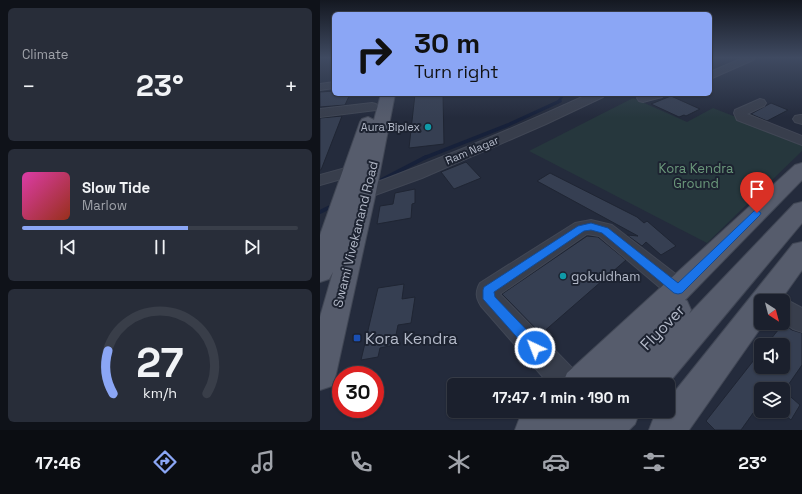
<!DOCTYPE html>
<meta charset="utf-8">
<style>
body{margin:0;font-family:"Space Grotesk",sans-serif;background:#282d39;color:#f1f3f6;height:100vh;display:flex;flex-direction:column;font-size:15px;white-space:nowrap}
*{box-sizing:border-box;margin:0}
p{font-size:13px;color:#a0a3aa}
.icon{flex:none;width:22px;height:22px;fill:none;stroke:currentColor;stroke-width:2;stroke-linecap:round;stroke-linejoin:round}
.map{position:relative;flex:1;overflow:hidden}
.details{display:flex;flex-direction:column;gap:8px;padding:8px;background:#0f1219;width:320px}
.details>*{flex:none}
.top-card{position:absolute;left:12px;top:12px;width:380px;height:84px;border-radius:6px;box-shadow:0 1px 3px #0004,0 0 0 1px #393e49;background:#8ba6f5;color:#111;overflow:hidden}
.needle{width:26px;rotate:144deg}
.fabs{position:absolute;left:434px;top:294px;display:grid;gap:8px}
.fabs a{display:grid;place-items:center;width:36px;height:36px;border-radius:6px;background:#1b202d;box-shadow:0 1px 3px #0004,0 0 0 1px #393e49;font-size:20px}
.speed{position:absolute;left:12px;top:366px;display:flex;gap:8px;font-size:20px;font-weight:700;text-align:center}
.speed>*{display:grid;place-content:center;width:52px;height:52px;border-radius:50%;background:#1b202d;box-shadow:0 1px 3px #0004,0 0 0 1px #393e49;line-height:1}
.speed .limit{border:6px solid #d22;background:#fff;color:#111}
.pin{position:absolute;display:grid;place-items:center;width:34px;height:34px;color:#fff;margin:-41px -17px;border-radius:50% 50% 50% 0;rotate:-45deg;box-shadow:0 0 4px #0007}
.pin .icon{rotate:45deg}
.me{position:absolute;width:44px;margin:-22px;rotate:317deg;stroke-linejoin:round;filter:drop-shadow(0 0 3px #0008)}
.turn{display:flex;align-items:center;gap:14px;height:84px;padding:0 16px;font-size:18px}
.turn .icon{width:52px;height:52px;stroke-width:2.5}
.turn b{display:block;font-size:28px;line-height:34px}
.big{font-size:30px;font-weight:700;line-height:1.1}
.details .card{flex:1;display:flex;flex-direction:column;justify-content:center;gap:6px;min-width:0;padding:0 14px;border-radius:6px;background:#282d39}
.details .dial{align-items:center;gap:0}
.dial svg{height:104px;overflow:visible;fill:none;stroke:#393e49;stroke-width:7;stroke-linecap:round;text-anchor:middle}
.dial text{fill:#f1f3f6;stroke:none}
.song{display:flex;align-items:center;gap:12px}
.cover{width:48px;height:48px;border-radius:6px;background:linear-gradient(135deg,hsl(320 70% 55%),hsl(10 70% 35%))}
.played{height:4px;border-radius:2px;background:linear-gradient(90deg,#8ba6f5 60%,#393e49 60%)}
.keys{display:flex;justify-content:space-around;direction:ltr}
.heat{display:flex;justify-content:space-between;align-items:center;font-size:22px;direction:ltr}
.trip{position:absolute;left:127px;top:378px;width:228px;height:40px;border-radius:6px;background:#1b202d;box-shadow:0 1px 3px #0004,0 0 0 1px #393e49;font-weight:700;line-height:40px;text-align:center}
.tabs{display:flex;height:64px;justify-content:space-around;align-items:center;background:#0b0d12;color:#a0a3aa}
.tabs .icon{width:28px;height:28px}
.tabs .current{color:#8ba6f5}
.tabs b{font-size:18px;color:#f1f3f6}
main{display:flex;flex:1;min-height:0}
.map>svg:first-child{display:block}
.green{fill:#26373d}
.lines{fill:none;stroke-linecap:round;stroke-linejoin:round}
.stream-far2{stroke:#17213a;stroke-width:2.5}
.stream-far1{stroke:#17213a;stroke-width:3.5}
.stream{stroke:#17213a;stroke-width:4}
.building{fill:#363f52;stroke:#1f2533}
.minor-casing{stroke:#414755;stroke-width:2}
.major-casing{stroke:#414755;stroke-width:2}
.minor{fill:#383e4c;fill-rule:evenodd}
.major{fill:#565c6c;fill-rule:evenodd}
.route{fill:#1a73e8;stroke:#114b97}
.culture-dot{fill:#0f9aa8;stroke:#1d2331;stroke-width:1.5}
.transit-dot{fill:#1a4fb4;stroke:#1d2331;stroke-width:1.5}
.labels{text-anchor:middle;stroke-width:4;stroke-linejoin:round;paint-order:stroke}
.far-poi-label{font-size:11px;fill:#b3b9c8;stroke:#1d2331;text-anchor:end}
.far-street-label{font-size:11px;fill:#b3b9c8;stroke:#1d2331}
.park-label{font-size:13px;fill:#6b987b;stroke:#1d2331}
.street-label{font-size:13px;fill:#b3b9c8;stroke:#1d2331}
.poi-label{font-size:13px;fill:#b3b9c8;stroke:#1d2331;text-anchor:start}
.near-street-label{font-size:16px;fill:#b3b9c8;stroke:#1d2331}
.near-poi-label{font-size:16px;fill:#b3b9c8;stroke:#1d2331;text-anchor:start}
</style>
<main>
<section class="details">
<div class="card"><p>Climate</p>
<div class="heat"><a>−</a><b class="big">23°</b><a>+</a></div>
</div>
<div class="card">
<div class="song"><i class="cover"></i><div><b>Slow Tide</b><p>Marlow</p></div></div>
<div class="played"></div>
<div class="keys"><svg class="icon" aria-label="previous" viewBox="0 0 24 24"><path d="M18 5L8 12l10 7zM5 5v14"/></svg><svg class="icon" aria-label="pause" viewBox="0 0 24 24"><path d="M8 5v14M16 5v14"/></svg><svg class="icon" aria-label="next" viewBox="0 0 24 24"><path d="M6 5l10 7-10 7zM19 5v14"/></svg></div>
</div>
<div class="card dial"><svg viewBox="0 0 100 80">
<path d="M14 69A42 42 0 1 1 86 69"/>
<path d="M14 69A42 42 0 0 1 10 36" stroke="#8ba6f5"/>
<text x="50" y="56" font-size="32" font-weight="700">27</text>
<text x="50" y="72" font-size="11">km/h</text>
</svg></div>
</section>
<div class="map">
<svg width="482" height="430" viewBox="0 0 482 430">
<rect width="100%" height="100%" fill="#242b3c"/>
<path class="green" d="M 313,98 L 367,122 L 393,108 L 482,143 L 482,151 L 387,243 L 209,151 Z"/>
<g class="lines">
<path class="stream-far2" d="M 238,102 L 244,94"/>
<path class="stream-far1" d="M 104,158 L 188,125 L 240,101"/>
<g class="stream">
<path d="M 54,184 L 106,157"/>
<path d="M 0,212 L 14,205"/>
</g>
</g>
<g class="building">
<path d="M 14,91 L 14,94 L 30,94 L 25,105 L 0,107 L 0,92 Z"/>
<path d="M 95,94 L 123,94 L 124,144 L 89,148 Z"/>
<path d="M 351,96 L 380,109 L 366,116 L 364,115 L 359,117 L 331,104 Z"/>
<path d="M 451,103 L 468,110 L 447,121 L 431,114 Z"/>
<path d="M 22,116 L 1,170 L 0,170 L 0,118 Z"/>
<path d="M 146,162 L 161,178 L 134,189 L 121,172 Z"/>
<path d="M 230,173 L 317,217 L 324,223 L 327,221 L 356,246 L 341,255 L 326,242 L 322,246 L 307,235 L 318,236 L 217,181 Z"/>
<path d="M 95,189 L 95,203 L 92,204 L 91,218 L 57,224 L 60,206 L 73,204 L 75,193 Z"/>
<path d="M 267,236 L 278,237 L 306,260 L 221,334 L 182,294 Z"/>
<path d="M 84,284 L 82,299 L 95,297 L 91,323 L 78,325 L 74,345 L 60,348 L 58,357 L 41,360 L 58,288 Z"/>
<path d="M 463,324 L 472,330 L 482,333 L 482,365 L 464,391 L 480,405 L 471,420 L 460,411 L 463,411 L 463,389 L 441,389 L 441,402 L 421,430 L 395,430 L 386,421 L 441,351 L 441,367 L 463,367 L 463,345 L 446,345 Z"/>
</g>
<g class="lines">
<defs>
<g id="minor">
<path d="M 423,58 L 435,58 L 433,60 L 390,79 L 390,72 Z"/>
<path d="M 14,82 L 14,88 L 0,90 L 0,84 Z"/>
<path d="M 269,94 L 285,94 L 283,97 L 226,124 L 102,178 L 33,203 L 27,201 L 24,197 L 27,193 C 109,164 190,130 269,94 Z"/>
<path d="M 324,94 L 344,94 L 342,97 L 323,102 L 319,101 L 317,98 L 319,95 Z"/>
<path d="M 440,99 L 444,100 L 446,103 L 444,106 L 427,114 L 482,136 L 482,145 L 417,120 L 414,113 L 415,110 Z"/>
<path d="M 52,103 L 56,104 L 58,107 L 56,110 L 0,117 L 0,109 Z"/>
<path d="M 480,115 L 482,115 L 482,124 L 475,122 L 473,119 L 475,116 Z"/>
<path d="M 33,166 L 39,168 L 41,171 L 39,174 L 0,185 L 0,175 Z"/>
<path d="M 271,220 L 292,225 L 366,282 L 370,289 L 366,296 L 358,299 L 350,296 L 279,236 L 267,234 L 180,294 L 259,375 L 264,385 L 230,385 L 161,306 C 156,298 155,292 160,283 L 255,223 Z"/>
<path d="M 463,298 L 482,308 L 482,332 L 473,329 L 463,322 L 463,301 L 455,301 Z"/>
</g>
<g id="major">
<path d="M 61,94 L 75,94 L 56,192 L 16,374 L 12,386 L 0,390 L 0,317 L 13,272 L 9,279 L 0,282 L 0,235 L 40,122 L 42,119 L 48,117 L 54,120 Z"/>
<path d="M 482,163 L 482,180 L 365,300 L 367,301 L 371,310 L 369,314 L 474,204 L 482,202 L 482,223 L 347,385 L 242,385 L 247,373 L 475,165 Z"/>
<path d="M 482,242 L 482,270 L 460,301 L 441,301 L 441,323 L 444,323 L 369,430 L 329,430 L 334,417 L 339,411 L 348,411 L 348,400 L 473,244 Z"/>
<path d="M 206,411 L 320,411 L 315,424 L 309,430 L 195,430 L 200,417 Z"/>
</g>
</defs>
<use href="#minor" class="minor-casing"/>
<use href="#major" class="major-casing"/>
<use href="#minor" class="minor"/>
<use href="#major" class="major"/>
</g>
<linearGradient id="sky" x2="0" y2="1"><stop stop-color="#141821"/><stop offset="0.49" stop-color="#3f4a61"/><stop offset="1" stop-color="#3f4a61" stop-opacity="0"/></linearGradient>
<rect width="482" height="118" fill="url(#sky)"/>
<path class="route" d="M 437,210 L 441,213 L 440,215 L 362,293 L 358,294 L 354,293 L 282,233 L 271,230 L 264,231 L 174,292 L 175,297 L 220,344 L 221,348 L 220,352 L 215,354 L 210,352 L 163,299 L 163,290 L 164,287 L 258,226 L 271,223 L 288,228 L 358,283 L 434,211 Z"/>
<g class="culture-dot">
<circle cx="108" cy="127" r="4"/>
<circle cx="243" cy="276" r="4"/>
</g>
<rect class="transit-dot" x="33" y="334" width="8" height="8" rx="2"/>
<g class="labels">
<g class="far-poi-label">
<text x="100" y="131">Aura Biplex</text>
</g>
<g class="far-street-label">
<text transform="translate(152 150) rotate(-23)" y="4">Ram Nagar</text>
</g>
<g class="park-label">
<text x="376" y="173">Kora Kendra<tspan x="376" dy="15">Ground</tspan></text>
</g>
<g class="street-label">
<text transform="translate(35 234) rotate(-76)" y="5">Swami Vivekanand Road</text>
</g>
<g class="poi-label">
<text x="251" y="281">gokuldham</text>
</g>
<g class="near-street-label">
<text transform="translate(342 327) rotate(-46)" y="6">Flyover</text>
</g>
<g class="near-poi-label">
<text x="45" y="344">Kora Kendra</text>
</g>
</g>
</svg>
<div class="fabs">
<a><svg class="needle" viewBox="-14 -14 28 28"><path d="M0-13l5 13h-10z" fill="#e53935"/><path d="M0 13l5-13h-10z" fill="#a0a3aa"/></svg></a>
<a><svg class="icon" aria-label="sound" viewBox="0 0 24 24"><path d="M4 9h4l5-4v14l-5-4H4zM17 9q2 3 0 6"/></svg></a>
<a><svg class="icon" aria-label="layers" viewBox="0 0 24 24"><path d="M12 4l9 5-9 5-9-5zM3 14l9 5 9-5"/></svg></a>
</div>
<div class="speed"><div class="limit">30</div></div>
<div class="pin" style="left:437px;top:213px;background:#d93025"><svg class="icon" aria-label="arrive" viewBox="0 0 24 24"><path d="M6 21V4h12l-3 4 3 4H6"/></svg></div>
<svg class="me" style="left:215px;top:348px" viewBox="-20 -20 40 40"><circle r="17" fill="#1a73e8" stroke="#fff" stroke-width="3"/><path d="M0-11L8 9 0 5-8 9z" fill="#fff"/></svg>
<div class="trip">17:47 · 1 min · 190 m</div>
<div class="top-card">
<div class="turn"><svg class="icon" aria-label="right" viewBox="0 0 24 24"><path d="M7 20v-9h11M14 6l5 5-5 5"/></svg><div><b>30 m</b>Turn right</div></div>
</div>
</div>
</main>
<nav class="tabs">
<b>17:46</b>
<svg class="icon current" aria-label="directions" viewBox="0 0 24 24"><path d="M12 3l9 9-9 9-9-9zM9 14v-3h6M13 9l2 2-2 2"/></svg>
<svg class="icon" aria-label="music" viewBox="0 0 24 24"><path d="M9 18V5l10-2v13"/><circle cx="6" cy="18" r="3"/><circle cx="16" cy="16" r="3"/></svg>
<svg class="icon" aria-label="phone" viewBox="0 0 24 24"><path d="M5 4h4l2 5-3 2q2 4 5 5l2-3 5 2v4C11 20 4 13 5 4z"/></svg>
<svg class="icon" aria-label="climate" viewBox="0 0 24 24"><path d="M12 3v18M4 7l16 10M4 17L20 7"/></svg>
<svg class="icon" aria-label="car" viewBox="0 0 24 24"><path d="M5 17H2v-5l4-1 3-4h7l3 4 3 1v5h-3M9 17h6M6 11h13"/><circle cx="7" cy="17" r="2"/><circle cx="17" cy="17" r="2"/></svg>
<svg class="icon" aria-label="filters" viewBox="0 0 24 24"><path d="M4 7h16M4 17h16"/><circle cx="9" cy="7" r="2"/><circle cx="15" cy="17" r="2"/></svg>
<b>23°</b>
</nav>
